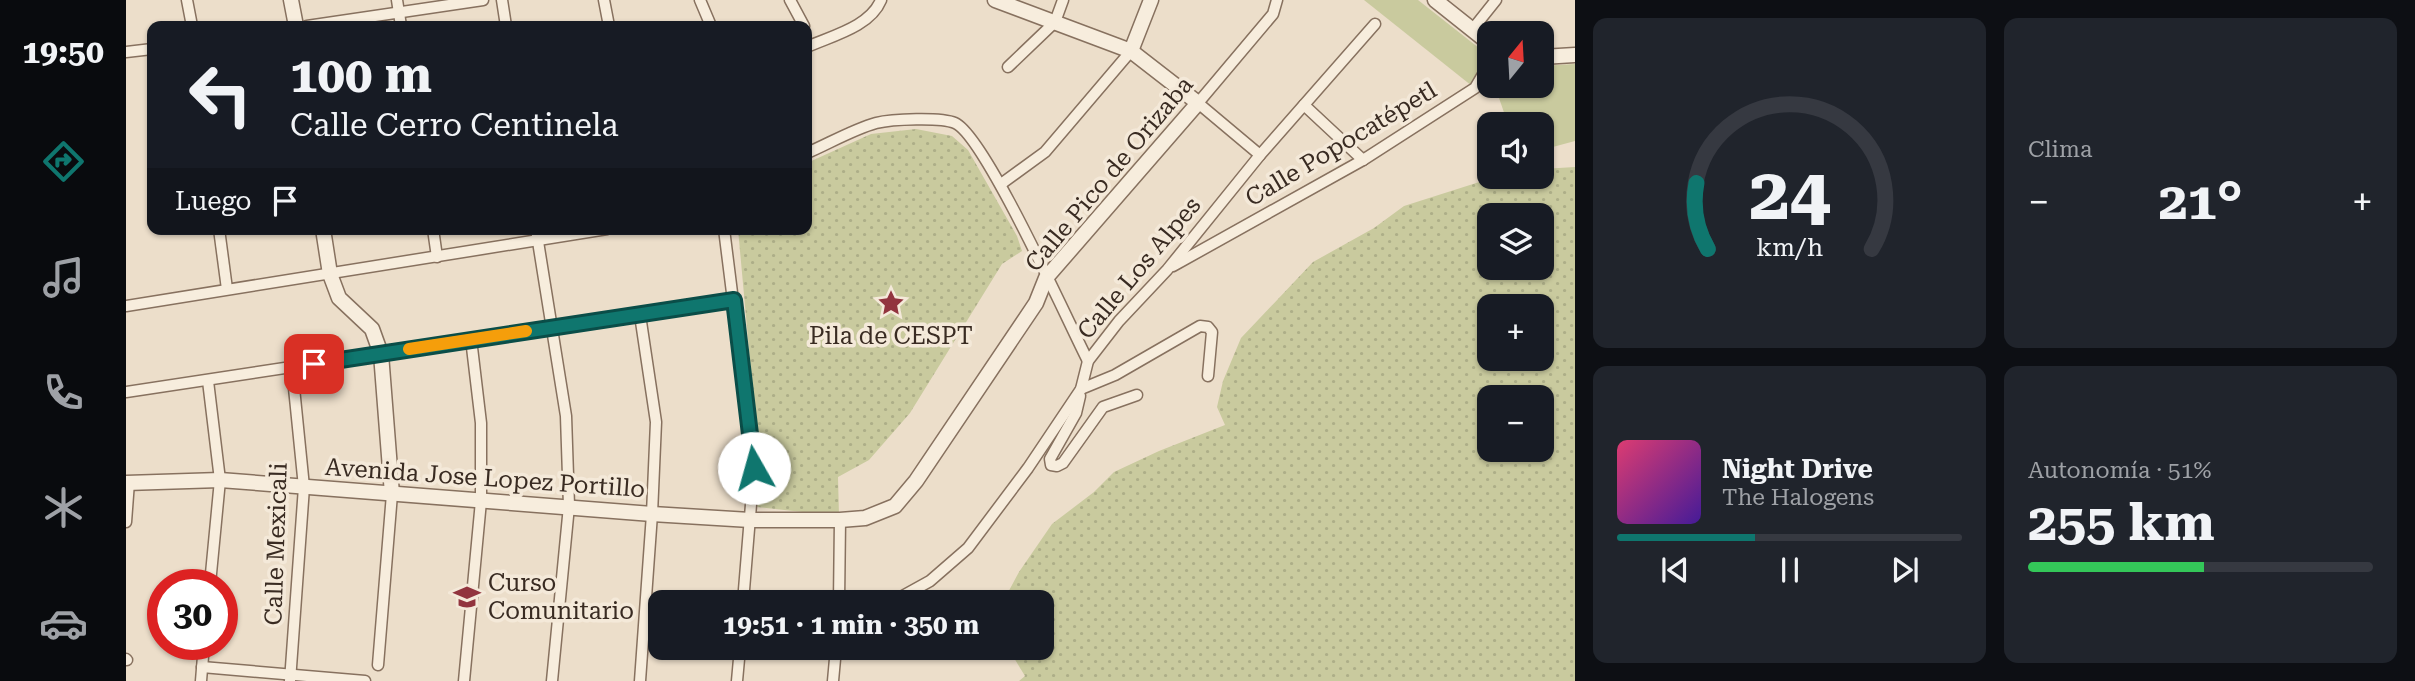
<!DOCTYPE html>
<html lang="es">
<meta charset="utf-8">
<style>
body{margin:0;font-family:"Roboto Serif",serif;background:#20242c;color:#f1f3f6;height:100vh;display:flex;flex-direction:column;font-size:26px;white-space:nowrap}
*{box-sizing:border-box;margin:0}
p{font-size:23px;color:#9ea1a6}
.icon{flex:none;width:38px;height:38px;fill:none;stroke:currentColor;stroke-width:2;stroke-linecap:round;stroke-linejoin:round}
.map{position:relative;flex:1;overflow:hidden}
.sheet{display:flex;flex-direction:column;gap:18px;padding:18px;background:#0d0f14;width:840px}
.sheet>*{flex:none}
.top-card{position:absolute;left:21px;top:21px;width:665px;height:214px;border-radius:14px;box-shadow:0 2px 5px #0004;background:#171b24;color:#f1f3f6;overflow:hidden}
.needle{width:46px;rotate:18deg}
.buttons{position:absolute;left:1351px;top:21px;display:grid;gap:14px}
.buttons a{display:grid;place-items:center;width:77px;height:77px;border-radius:14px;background:#171b24;box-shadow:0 2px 5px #0004;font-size:35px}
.speed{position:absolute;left:21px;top:569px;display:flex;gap:14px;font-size:35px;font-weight:700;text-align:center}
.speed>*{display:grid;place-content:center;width:91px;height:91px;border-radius:50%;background:#171b24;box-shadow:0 2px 5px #0004;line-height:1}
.speed .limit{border:10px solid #d22;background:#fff;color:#111}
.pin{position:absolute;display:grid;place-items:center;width:60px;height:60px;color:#fff;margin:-30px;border-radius:14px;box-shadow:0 4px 10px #0006}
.me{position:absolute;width:77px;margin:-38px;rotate:353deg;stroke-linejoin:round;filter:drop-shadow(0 0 5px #0008)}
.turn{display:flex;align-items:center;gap:24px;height:147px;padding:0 28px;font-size:32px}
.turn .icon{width:91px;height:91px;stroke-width:2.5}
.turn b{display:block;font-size:49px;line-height:60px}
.then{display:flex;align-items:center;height:66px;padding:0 28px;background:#0003;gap:14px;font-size:26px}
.big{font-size:52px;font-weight:700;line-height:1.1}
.sheet .tile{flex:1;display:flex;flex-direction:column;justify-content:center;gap:10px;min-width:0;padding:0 24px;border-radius:14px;background:#20242c}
.sheet .dial{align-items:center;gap:0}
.dial svg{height:182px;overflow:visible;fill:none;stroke:#363941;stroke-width:7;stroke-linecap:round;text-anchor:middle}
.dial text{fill:#f1f3f6;stroke:none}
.song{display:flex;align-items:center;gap:21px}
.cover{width:84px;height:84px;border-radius:10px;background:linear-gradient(135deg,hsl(340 70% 55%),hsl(260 70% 35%))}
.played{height:7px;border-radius:4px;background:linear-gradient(90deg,#0f766e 40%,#363941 40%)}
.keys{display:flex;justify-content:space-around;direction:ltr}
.heat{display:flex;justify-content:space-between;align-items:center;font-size:38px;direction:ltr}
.charge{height:10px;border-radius:5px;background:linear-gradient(90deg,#34c759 51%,#363941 0)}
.sheet .tiles{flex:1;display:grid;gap:18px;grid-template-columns:repeat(2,1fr)}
.trip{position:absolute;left:522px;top:590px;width:406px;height:70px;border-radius:14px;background:#171b24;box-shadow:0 2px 5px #0004;font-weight:700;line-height:70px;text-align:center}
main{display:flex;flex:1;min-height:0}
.tab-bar{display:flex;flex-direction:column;width:126px;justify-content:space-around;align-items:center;background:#090b0e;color:#9ea1a6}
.tab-bar .icon{width:49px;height:49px}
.tab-bar .active{color:#0f766e}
.tab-bar b{font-size:32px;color:#f1f3f6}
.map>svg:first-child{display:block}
.grass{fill:url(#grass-dots);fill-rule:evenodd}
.park{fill:#c9ca9e}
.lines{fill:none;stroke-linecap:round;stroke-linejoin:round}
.minor-casing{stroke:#87715f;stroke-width:13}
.tertiary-casing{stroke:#87715f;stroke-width:17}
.minor{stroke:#f7eddd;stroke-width:10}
.tertiary{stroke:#f7eddd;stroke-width:14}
.route-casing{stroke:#0a4d48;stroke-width:18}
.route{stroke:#0f766e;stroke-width:12}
.slow{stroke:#f59e0b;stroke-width:12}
.labels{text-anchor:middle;stroke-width:7;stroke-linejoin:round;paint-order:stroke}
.street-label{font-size:24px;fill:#392b22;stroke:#f4e9d9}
.poi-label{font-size:24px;fill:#392b22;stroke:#f4e9d9}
</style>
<main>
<nav class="tab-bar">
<b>19:50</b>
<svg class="icon active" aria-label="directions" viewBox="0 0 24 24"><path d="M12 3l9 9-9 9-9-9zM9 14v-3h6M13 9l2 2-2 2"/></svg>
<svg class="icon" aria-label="music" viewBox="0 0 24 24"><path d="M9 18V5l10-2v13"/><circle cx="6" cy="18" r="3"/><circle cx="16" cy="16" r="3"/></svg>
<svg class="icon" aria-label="phone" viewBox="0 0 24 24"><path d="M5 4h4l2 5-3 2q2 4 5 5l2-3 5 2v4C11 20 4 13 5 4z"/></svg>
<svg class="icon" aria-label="climate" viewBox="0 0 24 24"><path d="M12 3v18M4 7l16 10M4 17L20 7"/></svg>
<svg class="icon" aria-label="car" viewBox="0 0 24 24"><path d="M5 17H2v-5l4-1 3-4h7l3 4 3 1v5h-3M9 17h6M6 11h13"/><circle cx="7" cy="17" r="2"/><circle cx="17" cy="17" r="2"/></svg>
</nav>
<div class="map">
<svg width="1449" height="681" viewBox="0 0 1449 681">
<defs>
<pattern id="grass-dots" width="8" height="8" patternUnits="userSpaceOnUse" patternTransform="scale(1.75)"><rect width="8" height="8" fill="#c9ca9e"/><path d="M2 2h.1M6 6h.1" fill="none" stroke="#adae88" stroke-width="1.8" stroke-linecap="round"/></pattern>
</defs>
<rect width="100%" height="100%" fill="#ecdeca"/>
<g class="grass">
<path d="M 790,129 L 826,136 L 842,150 L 891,236 L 896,251 L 876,264 L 784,413 L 743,460 L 712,477 L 713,516 L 631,507 L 636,492 L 612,229 L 681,229 L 681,163 L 745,134 Z"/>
<path d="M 1449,167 L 1449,681 L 893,681 L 899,676 L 882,648 L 915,648 L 915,602 L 877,602 L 878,600 L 893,572 L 926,524 L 968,492 L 988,472 L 1033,451 L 1099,425 L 1091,407 L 1097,381 L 1115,338 L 1187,262 L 1248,228 L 1278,206 L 1369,177 L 1416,177 L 1416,169 ZM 1363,215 L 1416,215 L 1416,268 L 1363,268 ZM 1363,306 L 1416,306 L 1416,359 L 1363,359 ZM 1363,397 L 1416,397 L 1416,450 L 1363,450 Z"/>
</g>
<g class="park">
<path d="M 1238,0 L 1292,0 L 1363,56 L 1346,86 Z"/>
<path d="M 1449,64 L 1449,141 L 1423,148 L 1416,156 L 1416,124 L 1382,124 L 1373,98 L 1355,93 L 1363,79 L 1363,86 L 1416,86 L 1416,66 Z"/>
</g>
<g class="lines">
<defs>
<g id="minor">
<path d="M 61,0 L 66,26"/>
<path d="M 271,0 L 275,26"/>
<path d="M 376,0 L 380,26"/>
<path d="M 478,0 L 483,26"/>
<path d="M 574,0 L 585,26"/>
<path d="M 664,0 L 678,26"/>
<path d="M 181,26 L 357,0"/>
<path d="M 1346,30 L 1370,0"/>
<path d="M 681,47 C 705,36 744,27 755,0"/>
<path d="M 0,52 L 26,49"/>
<path d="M 882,67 L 929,22 L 937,0"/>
<path d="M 1178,105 L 1237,160"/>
<path d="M 681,153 C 702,144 728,129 750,123 C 766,119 815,117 829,123 C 859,136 942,322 962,361"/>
<path d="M 1134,155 L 1072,103 L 1147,14 L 1151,0"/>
<path d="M 875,184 L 919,152 L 1005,51"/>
<path d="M 93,229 L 101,289"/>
<path d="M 307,229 L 311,257"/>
<path d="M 410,229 L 440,416 L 443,506 L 426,681"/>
<path d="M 598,229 L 628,468 L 617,602"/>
<path d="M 1047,266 L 1237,160 L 1349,88 L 1363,64"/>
<path d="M 0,306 L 481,229"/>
<path d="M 82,381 L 94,480 L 84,584"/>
<path d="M 955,389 L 989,375 L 1074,326 L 1082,327 L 1086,332 L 1082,376"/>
<path d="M 0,392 L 608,300"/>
<path d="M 954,396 L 950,413 L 924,459 L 925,465 L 931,466 L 937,463 L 977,407 L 1011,395"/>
<path d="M 0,522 L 3,482"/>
<path d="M 713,602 L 714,520"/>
<path d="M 766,602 L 804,581 L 842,548 L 902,468 L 955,389 L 962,361 L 993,321 L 1041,270 L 1134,155 L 1249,24"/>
<path d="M 0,659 L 1,660"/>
<path d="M 252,665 L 266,494"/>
<path d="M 76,667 L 239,681"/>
<path d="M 75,681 L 78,644"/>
<path d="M 164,681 L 178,487 L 166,368"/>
<path d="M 338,681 L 355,501 L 355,423 L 345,339"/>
<path d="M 514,681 L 526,514 L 530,422 L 514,315"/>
<path d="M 611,681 L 614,648"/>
<path d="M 707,681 L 710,648"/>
</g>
<g id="tertiary">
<path d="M 165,0 L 170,26"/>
<path d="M 1309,0 L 1363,43"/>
<path d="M 1005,51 L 1025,0"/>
<path d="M 1416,57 L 1449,55"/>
<path d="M 197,229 L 204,274 L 213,298 L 246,329 L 255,354 L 266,494"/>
<path d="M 0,483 L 94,480 L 526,514 L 624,520 L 714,520 L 739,518 L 769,506 L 790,481 L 910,303 L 920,278 L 1072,103 L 1005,51 L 869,0"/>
</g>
</defs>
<use href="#minor" class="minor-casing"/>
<use href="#tertiary" class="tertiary-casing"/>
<use href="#minor" class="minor"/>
<use href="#tertiary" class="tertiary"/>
</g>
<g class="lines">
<defs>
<path id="route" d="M 188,364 L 608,300 L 628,468"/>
</defs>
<use href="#route" class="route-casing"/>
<use href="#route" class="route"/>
<path class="slow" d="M 283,349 L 400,331"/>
</g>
<defs>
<symbol id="sight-bare" viewBox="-9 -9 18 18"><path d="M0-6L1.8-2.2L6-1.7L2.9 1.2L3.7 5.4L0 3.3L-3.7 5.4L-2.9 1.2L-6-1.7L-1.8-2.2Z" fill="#92343e" stroke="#f4e9d9" stroke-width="2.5" paint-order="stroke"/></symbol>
<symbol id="school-bare" viewBox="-9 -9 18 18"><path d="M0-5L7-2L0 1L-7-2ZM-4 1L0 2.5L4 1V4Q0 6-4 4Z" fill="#92343e" stroke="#f4e9d9" stroke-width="2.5" paint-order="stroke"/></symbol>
</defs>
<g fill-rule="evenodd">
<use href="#sight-bare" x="746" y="284" width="38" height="38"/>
<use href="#school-bare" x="322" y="578" width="38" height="38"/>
</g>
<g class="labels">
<g class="street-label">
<text transform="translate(1215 144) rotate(-31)" y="8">Calle Popocatépetl</text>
<text transform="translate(983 174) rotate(-50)" y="8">Calle Pico de Orizaba</text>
<text transform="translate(1013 268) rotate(-50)" y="8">Calle Los Alpes</text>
<text transform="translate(359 478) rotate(4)" y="8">Avenida Jose Lopez Portillo</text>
<text transform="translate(150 544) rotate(-88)" y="8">Calle Mexicali</text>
</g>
<g class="poi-label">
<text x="765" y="344">Pila de CESPT</text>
<text x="362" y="591" text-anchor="start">Curso<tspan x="362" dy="28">Comunitario</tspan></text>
</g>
</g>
</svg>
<div class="buttons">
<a><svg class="needle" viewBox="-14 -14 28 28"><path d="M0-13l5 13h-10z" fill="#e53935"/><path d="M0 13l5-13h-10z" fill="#9ea1a6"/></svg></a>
<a><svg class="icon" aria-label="sound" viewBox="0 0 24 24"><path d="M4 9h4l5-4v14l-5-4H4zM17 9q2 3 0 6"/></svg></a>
<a><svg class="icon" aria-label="layers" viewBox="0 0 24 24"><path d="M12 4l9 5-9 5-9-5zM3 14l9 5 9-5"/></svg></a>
<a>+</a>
<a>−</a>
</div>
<div class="speed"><div class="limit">30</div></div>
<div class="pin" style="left:188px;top:364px;background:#d93025"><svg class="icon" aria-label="arrive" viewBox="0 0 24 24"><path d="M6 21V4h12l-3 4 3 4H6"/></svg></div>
<svg class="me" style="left:628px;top:468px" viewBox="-20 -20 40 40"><circle r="19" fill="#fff"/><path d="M0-13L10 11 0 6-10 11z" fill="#0f766e"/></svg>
<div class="trip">19:51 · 1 min · 350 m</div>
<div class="top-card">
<div class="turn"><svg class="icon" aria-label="left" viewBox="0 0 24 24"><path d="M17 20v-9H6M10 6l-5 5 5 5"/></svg><div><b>100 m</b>Calle Cerro Centinela</div></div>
<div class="then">Luego<svg class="icon" aria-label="arrive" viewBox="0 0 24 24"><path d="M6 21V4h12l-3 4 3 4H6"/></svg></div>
</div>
</div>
<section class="sheet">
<div class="tiles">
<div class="tile dial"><svg viewBox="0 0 100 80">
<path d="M14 69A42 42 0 1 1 86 69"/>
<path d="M14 69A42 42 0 0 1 9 40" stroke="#0f766e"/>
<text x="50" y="56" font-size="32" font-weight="700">24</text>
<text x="50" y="72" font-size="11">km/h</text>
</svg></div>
<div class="tile"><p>Clima</p>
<div class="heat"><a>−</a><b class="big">21°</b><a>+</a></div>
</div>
<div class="tile">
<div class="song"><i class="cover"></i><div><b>Night Drive</b><p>The Halogens</p></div></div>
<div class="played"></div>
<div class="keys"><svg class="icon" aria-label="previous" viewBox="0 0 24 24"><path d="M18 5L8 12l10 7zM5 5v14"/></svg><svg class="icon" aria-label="pause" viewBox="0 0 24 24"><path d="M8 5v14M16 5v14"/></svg><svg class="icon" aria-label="next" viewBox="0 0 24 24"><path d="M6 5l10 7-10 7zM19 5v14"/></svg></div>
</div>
<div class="tile"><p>Autonomía · 51%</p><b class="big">255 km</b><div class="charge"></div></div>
</div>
</section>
</main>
